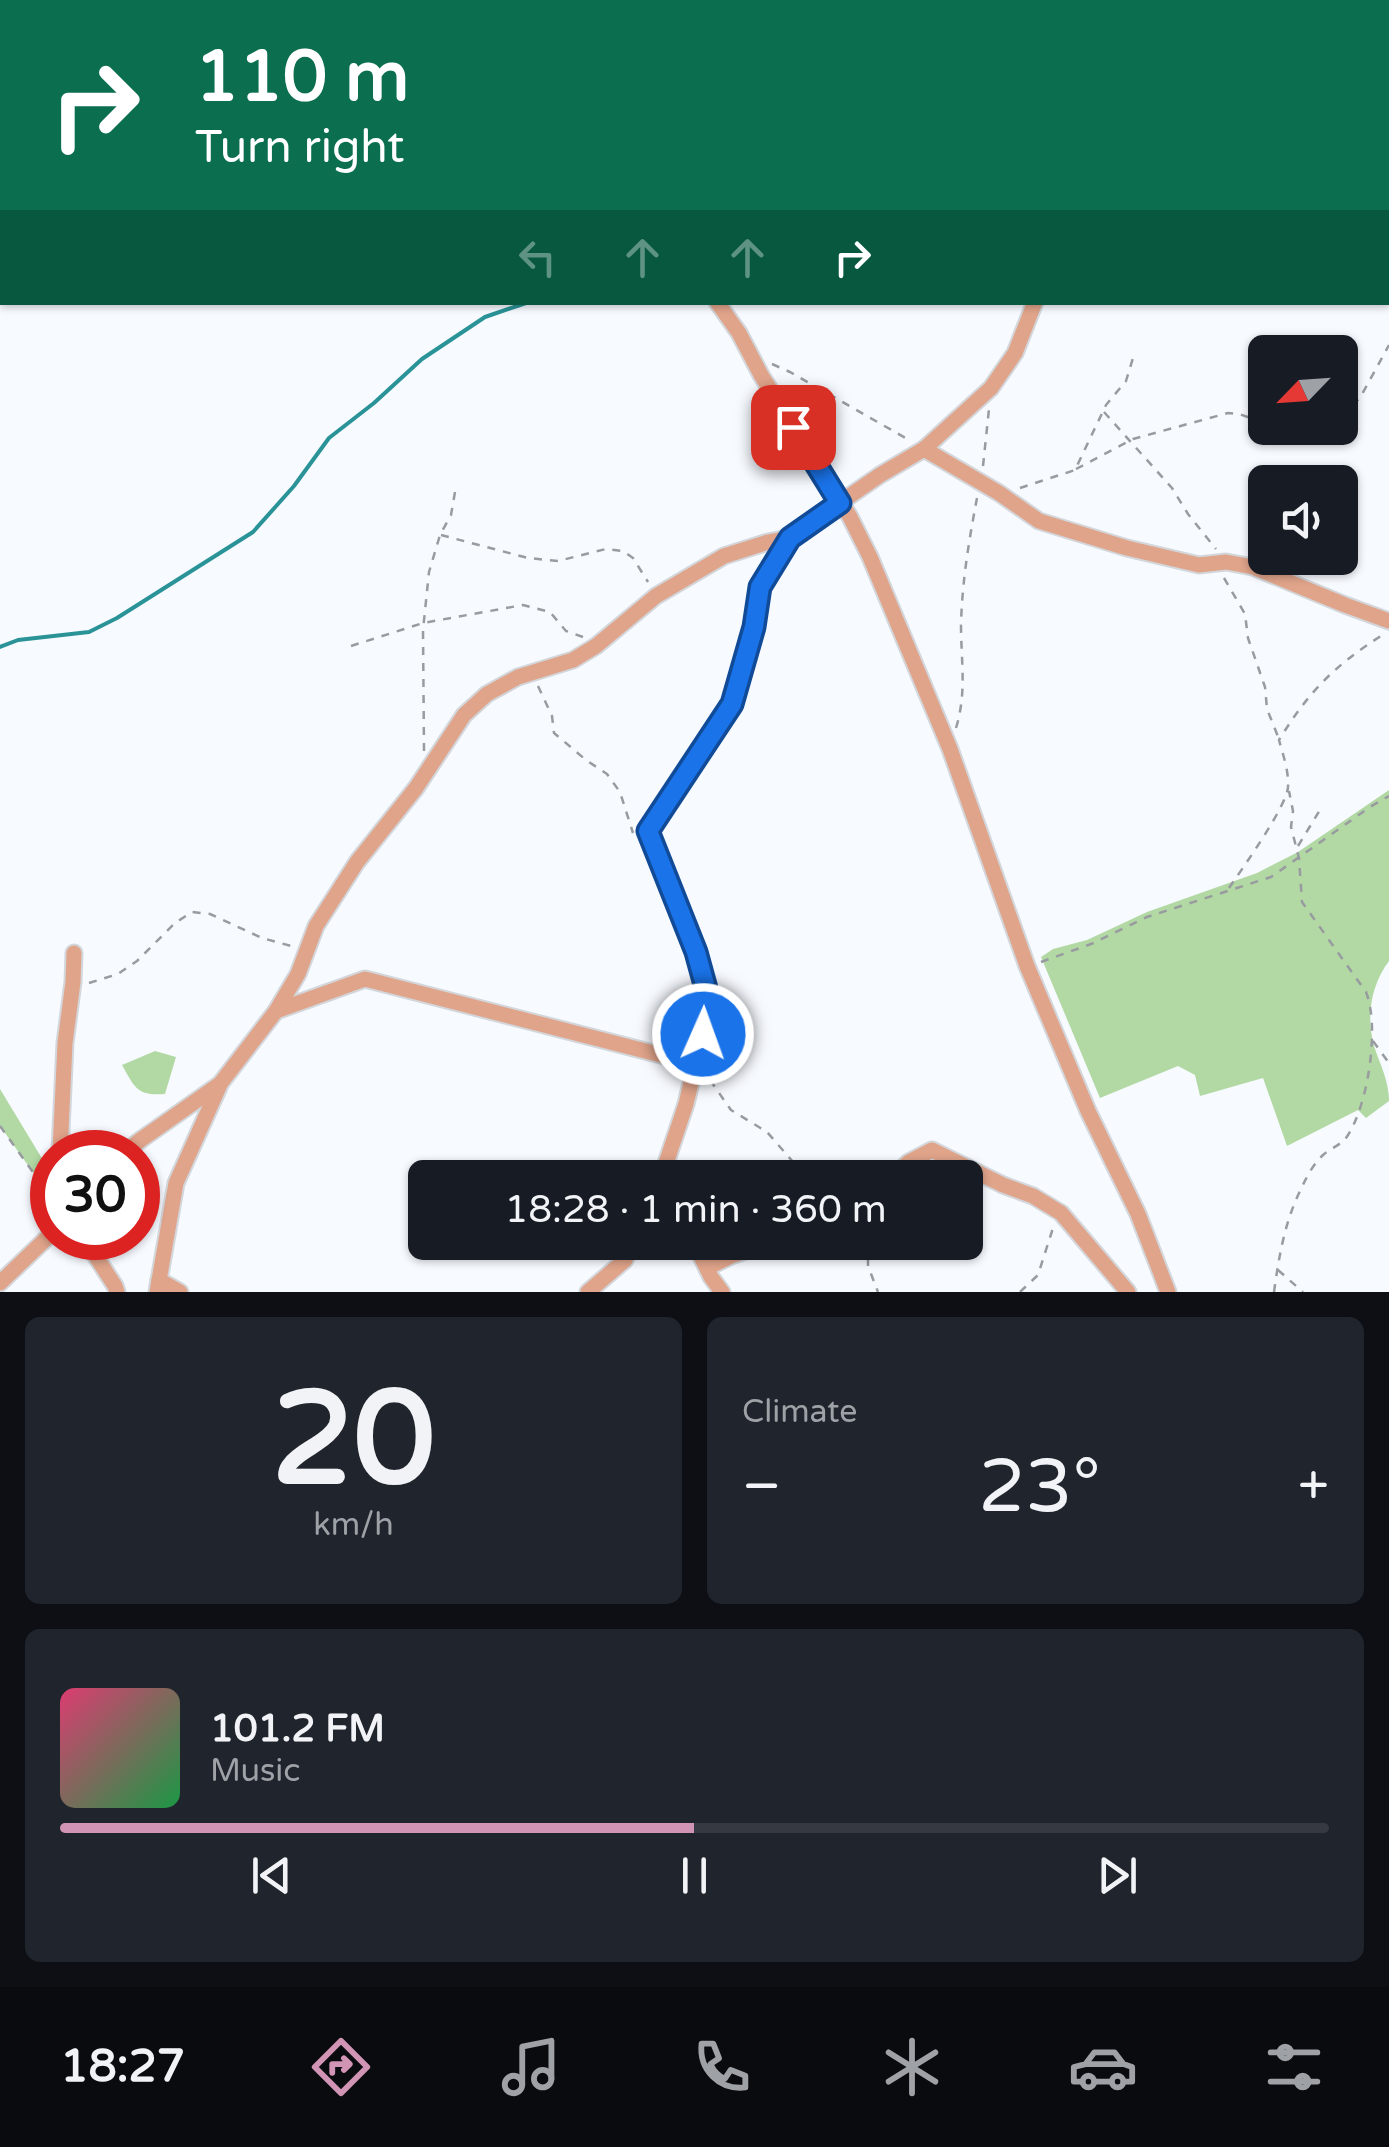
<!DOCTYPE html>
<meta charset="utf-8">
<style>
body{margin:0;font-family:"Varela Round",sans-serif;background:#20242c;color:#f1f3f6;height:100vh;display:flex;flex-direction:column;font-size:38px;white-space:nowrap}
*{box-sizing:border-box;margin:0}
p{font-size:32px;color:#9ea1a6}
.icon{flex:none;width:55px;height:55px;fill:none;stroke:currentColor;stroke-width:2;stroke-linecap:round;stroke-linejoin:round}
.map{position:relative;height:1292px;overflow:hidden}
.sheet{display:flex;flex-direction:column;gap:25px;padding:25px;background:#0d0f14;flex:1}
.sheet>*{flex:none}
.guide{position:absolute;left:0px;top:0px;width:1390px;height:305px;box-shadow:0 2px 8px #0004;background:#0b6e4f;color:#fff;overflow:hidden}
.needle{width:65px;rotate:245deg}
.buttons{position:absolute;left:1248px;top:335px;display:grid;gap:20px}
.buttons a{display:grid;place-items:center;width:110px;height:110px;border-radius:15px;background:#171b24;box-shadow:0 2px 8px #0004;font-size:50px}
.speed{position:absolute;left:30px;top:1130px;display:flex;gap:20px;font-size:50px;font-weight:700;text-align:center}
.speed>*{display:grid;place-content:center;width:130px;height:130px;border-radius:50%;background:#171b24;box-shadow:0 2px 8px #0004;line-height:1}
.speed .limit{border:15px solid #d22;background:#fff;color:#111}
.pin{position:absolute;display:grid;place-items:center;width:85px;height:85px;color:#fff;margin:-42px;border-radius:20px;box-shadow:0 5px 15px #0006}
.me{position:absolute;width:110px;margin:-55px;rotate:2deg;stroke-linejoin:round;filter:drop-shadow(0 0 8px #0008)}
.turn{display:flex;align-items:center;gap:35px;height:210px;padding:0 30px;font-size:45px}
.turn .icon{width:130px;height:130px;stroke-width:2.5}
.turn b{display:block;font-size:70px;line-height:85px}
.lanes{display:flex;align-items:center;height:95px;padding:0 30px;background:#0003;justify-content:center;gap:50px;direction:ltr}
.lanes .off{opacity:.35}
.big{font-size:75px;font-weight:600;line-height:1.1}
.sheet .tile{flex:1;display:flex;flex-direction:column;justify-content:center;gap:15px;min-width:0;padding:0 35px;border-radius:15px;background:#20242c}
.sheet .dial{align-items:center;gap:0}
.dial b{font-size:130px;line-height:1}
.song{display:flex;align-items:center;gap:30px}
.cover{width:120px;height:120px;border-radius:15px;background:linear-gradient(135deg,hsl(340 70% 55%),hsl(140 70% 35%))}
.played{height:10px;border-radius:5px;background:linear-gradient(90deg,#d294b4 50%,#363941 50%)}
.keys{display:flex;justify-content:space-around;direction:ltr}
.heat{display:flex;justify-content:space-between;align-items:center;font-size:55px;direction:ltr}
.sheet .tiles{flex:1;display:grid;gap:25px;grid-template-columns:1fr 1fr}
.tile:last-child{grid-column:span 2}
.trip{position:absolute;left:408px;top:1160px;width:575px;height:100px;border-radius:15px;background:#171b24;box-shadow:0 2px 8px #0004;font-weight:600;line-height:100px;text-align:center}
.tabs{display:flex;height:160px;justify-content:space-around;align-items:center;background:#090b0e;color:#9ea1a6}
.tabs .icon{width:70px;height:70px}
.tabs .selected{color:#d294b4}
.tabs b{font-size:45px;color:#f1f3f6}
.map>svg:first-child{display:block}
.green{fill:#b2d9a4}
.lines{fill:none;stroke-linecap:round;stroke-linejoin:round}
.stream{stroke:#2a9397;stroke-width:4}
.minor-casing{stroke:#d3d6da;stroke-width:19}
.path{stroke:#989b9f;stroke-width:2.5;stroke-dasharray:8 8;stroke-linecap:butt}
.minor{stroke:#e0a48a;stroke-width:15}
.route-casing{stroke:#114b97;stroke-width:25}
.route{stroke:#1a73e8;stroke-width:18}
</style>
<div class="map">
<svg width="1389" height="1292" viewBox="0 0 1389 1292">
<rect width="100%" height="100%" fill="#f7faff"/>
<g class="green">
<path d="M 1389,790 L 1389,961 C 1371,985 1366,1016 1374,1046 C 1380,1064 1389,1081 1389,1101 L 1366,1118 L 1358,1110 L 1287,1146 L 1263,1078 L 1200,1096 L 1195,1075 L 1178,1066 L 1100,1098 L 1041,957 L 1053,949 L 1087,940 L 1147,912 L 1257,873 L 1298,852 Z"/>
<path d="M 155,1051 L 176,1057 L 165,1094 C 137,1096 135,1088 122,1065 Z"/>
<path d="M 0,1089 L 52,1175 L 42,1185 L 0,1126 Z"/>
</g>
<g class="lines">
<g class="stream">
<path d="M 1388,274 L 1389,275"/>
<path d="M 0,647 L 18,640 L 89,632 L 117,618 L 253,532 L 294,486 L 329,438 L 374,403 L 422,359 L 485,317 L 529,302"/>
</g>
<defs>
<g id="minor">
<path d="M 552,0 L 553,2"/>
<path d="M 1209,0 L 1216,2"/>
<path d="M 592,2 L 592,0"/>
<path d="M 1158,2 L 1159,0"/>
<path d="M 1388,62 L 1389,63"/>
<path d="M 717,302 L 739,333 L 761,375 L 850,517 L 870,557 L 950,749 L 1027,966 L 1088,1111 L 1138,1214 L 1168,1292"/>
<path d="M 924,449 L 999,493 L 1039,521 L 1127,548 L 1199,565 L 1226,562 L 1253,567 L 1345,605 L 1389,621"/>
<path d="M 276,1011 L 365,979 L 696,1064"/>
<path d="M 60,1152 L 65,1043 L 73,982 L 74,953"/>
<path d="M 126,1152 L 139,1141 L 220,1084 L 276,1011 L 298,974 L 316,926 L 357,862 L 416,788 L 464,715 L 487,694 L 518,677 L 573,660 L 596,646 L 656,596 L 724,556 L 768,542 L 789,538 L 880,475 L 924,449 L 991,388 L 1015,353 L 1035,302"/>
<path d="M 661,1178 L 686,1104 L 710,1003 L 697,951 L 648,831 L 732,704 L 755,627 L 761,587 L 789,538"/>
<path d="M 892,1178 L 909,1162 L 932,1150 L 1003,1185 L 1033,1196 L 1061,1213 L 1128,1292"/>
<path d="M 84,1238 L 115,1286 L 117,1292"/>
<path d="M 694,1242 L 711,1277 L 722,1292"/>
<path d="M 707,1268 L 731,1256 L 771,1242"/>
<path d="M 159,1280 L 180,1292"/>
<path d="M 0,1283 L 52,1233"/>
<path d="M 157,1292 L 176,1183 L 219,1087"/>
<path d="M 588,1292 L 625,1260 L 633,1242"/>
</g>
</defs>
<use href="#minor" class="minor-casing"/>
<g class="path">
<path d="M 805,0 L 808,2"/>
<path d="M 1249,0 L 1251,2"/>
<path d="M 136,2 L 138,0"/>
<path d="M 323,2 L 325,0"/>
<path d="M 871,2 L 871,0"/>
<path d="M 1257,2 L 1258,0"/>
<path d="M 1272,2 L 1277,0"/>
<path d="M 1388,39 L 1389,39"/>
<path d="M 772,364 L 790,372 L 909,440"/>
<path d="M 1104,412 L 1172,488 L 1188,514 L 1216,549"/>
<path d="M 1340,415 L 1360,398 L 1389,345"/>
<path d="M 1281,428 C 1294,432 1308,434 1321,428"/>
<path d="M 983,466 L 989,409"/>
<path d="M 1076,469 L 1133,439 L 1228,413 L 1239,414 L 1265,423"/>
<path d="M 1020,488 L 1075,470 L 1106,405 L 1126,381 L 1133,358"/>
<path d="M 441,535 L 528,558 L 558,561 L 606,549 L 623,551 L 633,558 L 648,582"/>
<path d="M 1224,578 L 1245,614 L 1248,638 L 1265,687 L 1267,709 L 1279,739"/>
<path d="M 351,646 L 423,623 L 523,605 L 550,612 L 566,631 L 583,637"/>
<path d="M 538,686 L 552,716 L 554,733 L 586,760 L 607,774 L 620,792 L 633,833"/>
<path d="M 956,728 C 967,692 961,662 961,625 C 962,582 969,540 977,498"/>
<path d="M 424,751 L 423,630 L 429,572 L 440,535 L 451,515 L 455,492"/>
<path d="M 1298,846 L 1323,805"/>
<path d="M 1229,888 C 1242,869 1287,806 1288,787 C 1289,771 1283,755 1279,740 C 1309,691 1335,665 1384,634"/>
<path d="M 1041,962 L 1091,944 L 1147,917 L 1271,877 L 1370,807 L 1389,796"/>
<path d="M 89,983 L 118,974 L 137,961 L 175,923 L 192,912 L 210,914 L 262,938 L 295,947"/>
<path d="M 1373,1041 L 1389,1063"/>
<path d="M 710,1080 L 731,1110 L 767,1132 L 807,1178"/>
<path d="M 0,1126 L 52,1199"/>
<path d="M 859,1242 L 866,1252"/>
<path d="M 868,1242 L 868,1266 L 878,1292"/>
<path d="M 1278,1270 L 1303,1292"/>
<path d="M 1020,1292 L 1038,1275 L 1053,1228"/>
<path d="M 1274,1292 C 1279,1256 1285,1220 1302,1187 C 1307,1176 1314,1163 1323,1155 C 1332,1147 1342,1145 1348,1135 C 1368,1104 1380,1027 1366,992 L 1302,902 L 1299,858 L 1291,827 L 1293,811 L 1289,791"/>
</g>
<use href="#minor" class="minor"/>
</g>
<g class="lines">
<defs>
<path id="route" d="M 703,1034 L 710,1003 L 696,952 L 648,831 L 732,704 L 754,627 L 760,587 L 790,538 L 840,503 L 793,427"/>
</defs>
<use href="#route" class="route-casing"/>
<use href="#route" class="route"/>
</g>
</svg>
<div class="buttons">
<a><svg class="needle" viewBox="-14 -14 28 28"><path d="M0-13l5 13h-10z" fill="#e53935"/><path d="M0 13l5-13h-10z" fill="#9ea1a6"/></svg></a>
<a><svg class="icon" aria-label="sound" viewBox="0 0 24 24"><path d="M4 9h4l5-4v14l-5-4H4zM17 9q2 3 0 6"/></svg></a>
</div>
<div class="speed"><div class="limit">30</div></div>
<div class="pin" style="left:793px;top:427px;background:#d93025"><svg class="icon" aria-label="arrive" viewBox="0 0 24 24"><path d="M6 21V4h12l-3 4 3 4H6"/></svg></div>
<svg class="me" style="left:703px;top:1034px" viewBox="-20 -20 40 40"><circle r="17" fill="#1a73e8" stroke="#fff" stroke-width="3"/><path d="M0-11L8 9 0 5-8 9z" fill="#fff"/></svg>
<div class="trip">18:28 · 1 min · 360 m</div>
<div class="guide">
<div class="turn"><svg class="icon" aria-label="right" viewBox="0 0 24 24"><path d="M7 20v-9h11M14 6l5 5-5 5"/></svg><div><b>110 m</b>Turn right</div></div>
<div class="lanes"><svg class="icon off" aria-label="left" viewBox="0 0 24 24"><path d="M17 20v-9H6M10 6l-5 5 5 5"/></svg><svg class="icon off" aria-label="ahead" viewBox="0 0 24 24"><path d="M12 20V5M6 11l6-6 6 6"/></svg><svg class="icon off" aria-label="ahead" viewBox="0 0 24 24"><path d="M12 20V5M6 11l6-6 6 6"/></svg><svg class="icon" aria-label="right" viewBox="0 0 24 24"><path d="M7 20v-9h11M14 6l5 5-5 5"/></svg></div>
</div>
</div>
<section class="sheet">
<div class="tiles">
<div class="tile dial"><b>20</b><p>km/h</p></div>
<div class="tile"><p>Climate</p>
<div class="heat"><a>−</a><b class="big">23°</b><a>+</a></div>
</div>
<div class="tile">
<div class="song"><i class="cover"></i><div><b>101.2 FM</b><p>Music</p></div></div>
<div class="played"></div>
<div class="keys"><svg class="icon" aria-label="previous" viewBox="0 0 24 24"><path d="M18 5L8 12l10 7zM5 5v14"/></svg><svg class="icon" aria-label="pause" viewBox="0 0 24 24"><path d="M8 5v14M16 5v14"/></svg><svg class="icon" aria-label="next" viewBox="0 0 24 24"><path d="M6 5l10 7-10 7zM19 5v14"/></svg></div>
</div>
</div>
</section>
<nav class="tabs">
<b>18:27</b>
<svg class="icon selected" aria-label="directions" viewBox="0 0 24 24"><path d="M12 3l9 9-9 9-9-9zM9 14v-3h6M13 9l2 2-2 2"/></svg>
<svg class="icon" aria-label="music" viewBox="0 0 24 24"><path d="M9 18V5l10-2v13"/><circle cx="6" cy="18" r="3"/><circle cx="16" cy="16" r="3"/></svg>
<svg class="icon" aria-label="phone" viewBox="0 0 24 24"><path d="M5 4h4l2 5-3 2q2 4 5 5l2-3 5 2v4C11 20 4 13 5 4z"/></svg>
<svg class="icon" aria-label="climate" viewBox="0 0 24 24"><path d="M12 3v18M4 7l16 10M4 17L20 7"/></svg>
<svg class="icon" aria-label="car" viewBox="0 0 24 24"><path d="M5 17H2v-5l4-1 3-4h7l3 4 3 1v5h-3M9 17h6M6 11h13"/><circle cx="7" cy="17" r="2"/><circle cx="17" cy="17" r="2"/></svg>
<svg class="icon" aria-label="filters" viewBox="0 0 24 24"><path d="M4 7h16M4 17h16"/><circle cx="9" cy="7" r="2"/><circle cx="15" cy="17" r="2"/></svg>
</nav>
